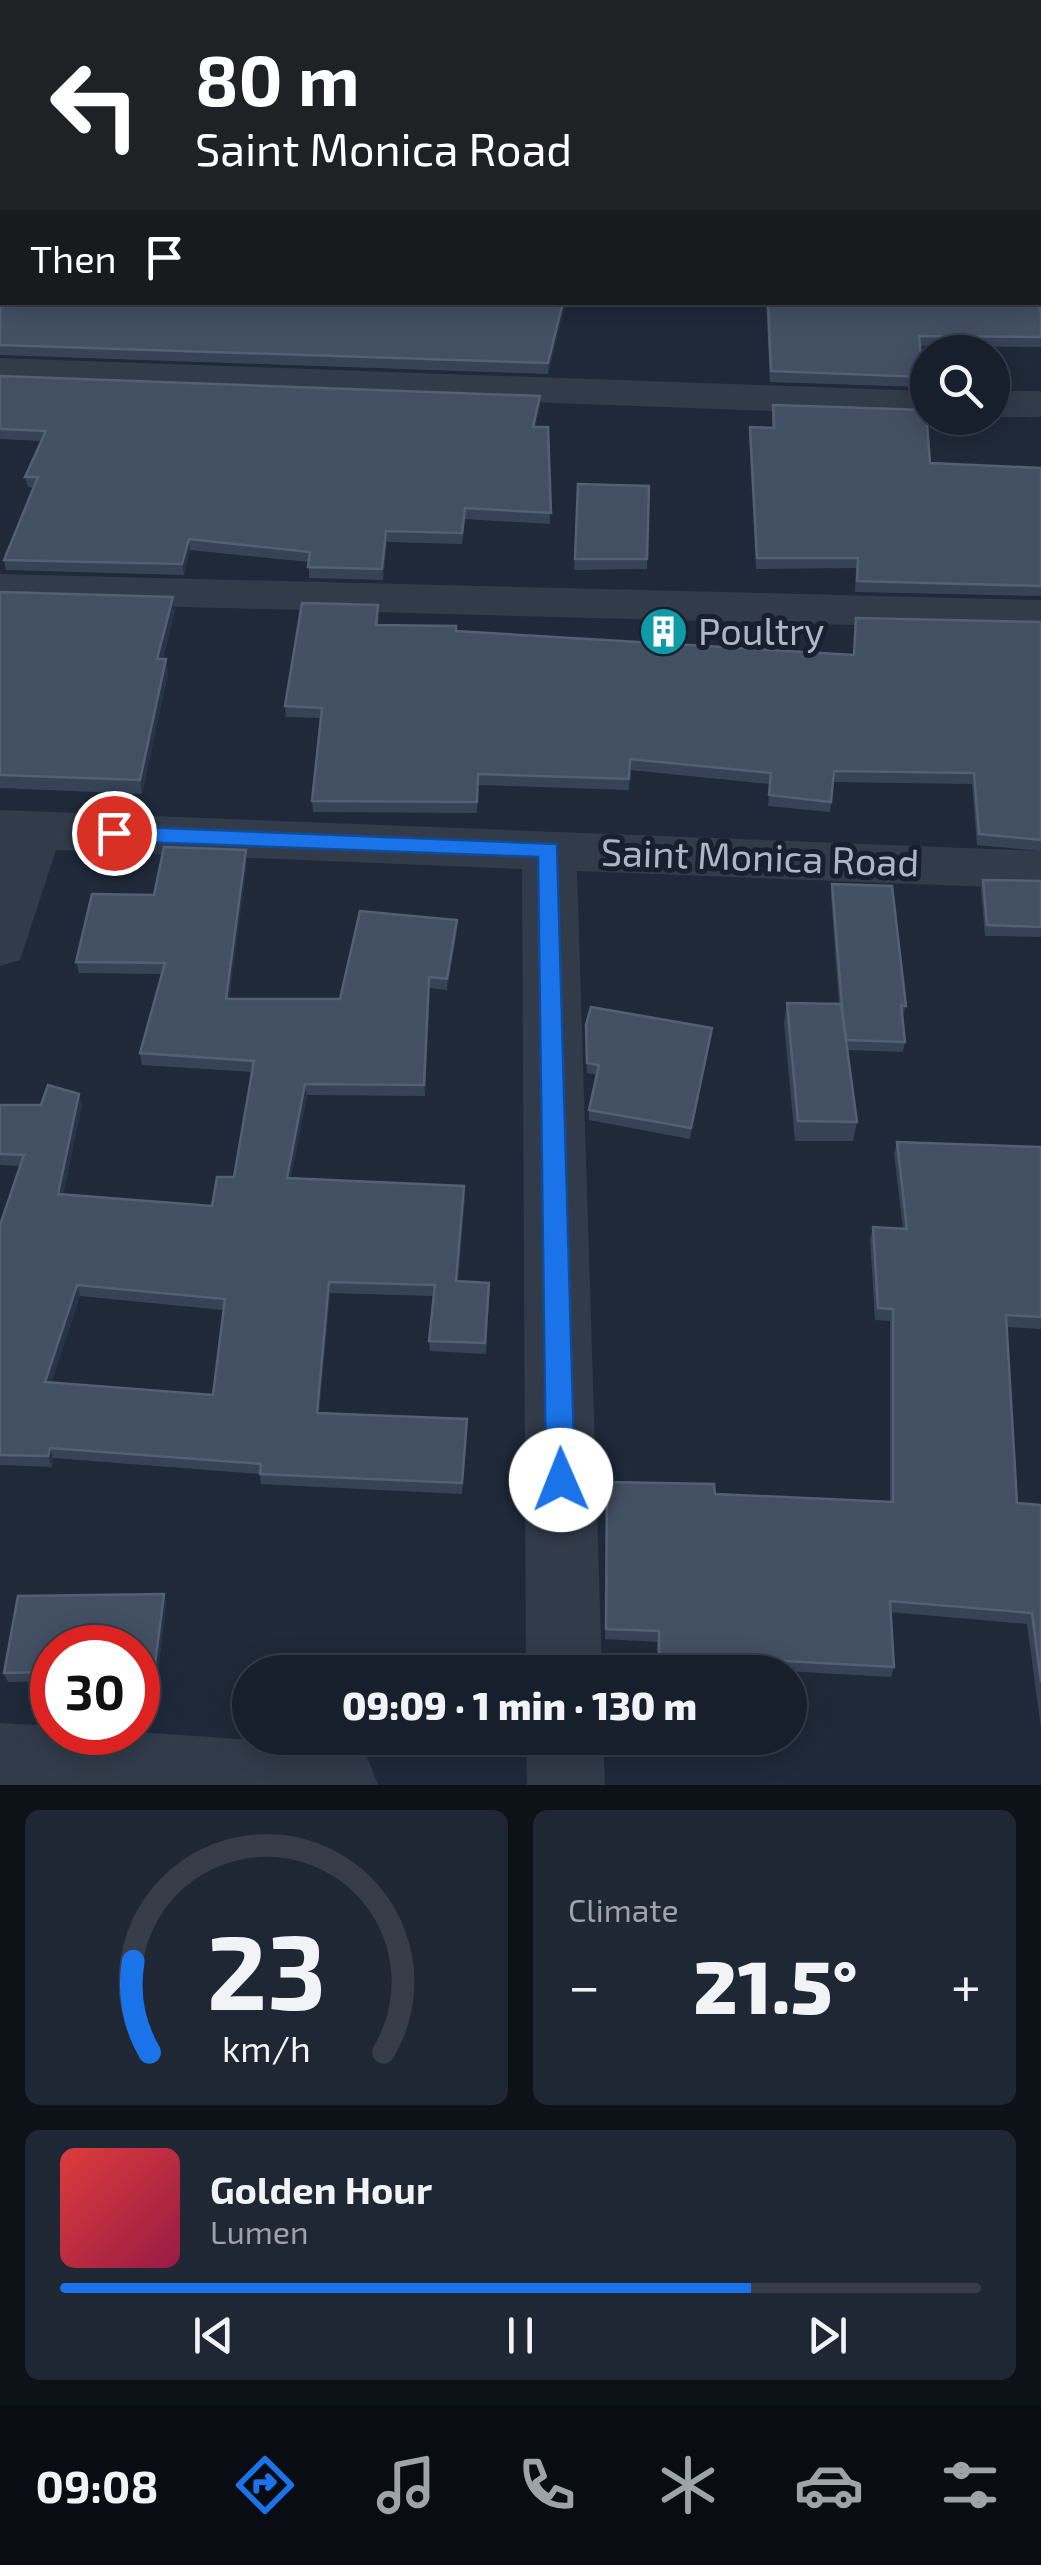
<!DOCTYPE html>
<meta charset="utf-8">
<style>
body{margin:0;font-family:"Exo 2",sans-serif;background:#202734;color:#f1f3f6;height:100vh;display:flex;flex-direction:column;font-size:38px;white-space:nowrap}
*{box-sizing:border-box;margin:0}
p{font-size:32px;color:#9ea2a9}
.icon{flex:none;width:55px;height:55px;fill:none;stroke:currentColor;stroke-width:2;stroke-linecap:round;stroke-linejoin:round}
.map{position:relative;height:1785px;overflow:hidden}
.sheet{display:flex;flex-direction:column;gap:25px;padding:25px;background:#0d1118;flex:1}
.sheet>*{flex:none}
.guide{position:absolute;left:0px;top:0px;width:1042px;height:305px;box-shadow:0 5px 25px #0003,0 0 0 2px #363d48;background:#202124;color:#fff;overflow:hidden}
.buttons{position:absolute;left:910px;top:335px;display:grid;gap:20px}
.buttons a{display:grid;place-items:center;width:100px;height:100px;border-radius:50%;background:#171f2c;box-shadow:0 5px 25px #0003,0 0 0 2px #363d48;font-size:50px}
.speed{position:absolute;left:30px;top:1625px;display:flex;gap:20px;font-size:50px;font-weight:700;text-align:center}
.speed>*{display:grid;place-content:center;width:130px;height:130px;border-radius:50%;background:#171f2c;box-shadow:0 5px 25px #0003,0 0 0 2px #363d48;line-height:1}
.speed .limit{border:15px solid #d22;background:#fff;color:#111}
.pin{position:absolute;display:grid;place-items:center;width:85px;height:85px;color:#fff;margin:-42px;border:5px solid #fff;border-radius:50%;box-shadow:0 2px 10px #0007}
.me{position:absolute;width:110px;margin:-55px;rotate:359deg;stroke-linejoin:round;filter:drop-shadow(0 0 8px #0008)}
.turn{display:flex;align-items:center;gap:35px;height:210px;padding:0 30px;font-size:45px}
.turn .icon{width:130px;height:130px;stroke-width:2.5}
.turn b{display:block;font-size:70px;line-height:85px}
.then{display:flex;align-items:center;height:95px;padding:0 30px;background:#0003;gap:20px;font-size:38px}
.big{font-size:75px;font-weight:800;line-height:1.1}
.sheet .widget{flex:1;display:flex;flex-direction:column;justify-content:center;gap:15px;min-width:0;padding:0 35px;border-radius:15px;background:#202734}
.sheet .dial{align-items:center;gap:0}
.dial svg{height:260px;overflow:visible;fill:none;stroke:#363d48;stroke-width:7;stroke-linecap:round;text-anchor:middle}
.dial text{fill:#f1f3f6;stroke:none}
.song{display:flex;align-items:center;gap:30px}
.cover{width:120px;height:120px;border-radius:15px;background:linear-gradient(135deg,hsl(0 70% 55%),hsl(340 70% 35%))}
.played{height:10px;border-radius:5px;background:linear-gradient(90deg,#1a73e8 75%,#363d48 75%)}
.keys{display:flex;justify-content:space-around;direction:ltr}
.heat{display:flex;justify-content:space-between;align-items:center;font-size:55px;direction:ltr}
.sheet .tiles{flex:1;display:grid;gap:25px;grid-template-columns:1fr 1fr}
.widget:last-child{grid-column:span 2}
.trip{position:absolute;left:232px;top:1655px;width:575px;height:100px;border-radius:50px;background:#171f2c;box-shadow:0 5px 25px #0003,0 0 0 2px #363d48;font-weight:800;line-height:100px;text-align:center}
.tab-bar{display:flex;height:160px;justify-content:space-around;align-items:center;background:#090c12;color:#9ea2a9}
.tab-bar .icon{width:70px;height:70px}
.tab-bar .active{color:#1a73e8}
.tab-bar b{font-size:45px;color:#f1f3f6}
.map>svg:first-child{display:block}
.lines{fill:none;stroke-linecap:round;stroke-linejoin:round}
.path{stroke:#395054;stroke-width:4;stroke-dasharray:5 5;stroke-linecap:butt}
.street{fill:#323b4a;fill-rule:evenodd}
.wall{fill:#364357;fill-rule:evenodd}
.shaded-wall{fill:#273347}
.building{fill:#434f63;stroke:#535f73;stroke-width:2.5;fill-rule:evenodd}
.route{fill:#1a73e8;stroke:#114b97;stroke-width:2.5}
.labels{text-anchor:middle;stroke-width:10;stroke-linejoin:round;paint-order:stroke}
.poi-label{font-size:38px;fill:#adb5c7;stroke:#18202f;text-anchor:start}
.street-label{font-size:38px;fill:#adb5c7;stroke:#18202f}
</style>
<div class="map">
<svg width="1041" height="1785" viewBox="0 0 1041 1785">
<rect width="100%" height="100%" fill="#1f293a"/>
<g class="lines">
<path class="path" d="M 725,0 L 752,2"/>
<g class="street">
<rect x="1040" y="68" width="1" height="20"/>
<rect x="0" y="76" width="2" height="20"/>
<rect x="0" y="196" width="2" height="22"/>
<path d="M 1040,257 L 1041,258 L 1041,284 L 1040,283 Z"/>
<path d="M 0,358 L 928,391 L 928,417 L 0,382 Z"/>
<rect x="992" y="391" width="49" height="26"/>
<path d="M 0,574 L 1041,600 L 1041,630 L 0,602 Z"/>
<path d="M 0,810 L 1041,851 L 1041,889 L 577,871 L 602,1672 L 526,1672 L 522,869 L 56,850 L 20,960 L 0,966 Z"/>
<path d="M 0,1723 L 52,1726 L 52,1732 L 138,1732 L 339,1746 L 367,1757 L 378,1785 L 0,1785 Z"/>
<path d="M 526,1738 L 603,1738 L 605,1785 L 527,1785 Z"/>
</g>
</g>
<g class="wall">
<path d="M 0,209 L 566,302 L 548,374 L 0,355 Z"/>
<path d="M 1041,276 L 1041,347 L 920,346 L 923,377 L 921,387 L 770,382 L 766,302 L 1040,302 Z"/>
<path d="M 0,375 L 540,396 L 540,406 L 535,427 L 548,427 L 550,524 L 465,519 L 462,544 L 387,542 L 383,580 L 309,578 L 309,562 L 190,550 L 184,575 L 6,570 L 4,560 L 34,488 L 28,487 L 25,477 L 41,441 L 0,439 Z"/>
<path d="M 773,405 L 930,463 L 1041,468 L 1041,596 L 855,592 L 856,568 L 756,569 L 749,437 L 750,427 L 772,428 Z"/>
<path d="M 578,484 L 649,486 L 647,569 L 574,570 Z"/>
<path d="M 0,592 L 175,610 L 163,659 L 166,659 L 168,673 L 142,794 L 0,788 Z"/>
<path d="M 379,616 L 378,625 L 456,631 L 853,655 L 856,618 L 1041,622 L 1041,851 L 977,845 L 972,784 L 833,782 L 830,812 L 768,806 L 770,784 L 630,770 L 629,790 L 478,785 L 477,813 L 313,812 L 312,801 L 321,718 L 286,717 L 285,706 Z"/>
<path d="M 247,862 L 229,999 L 340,999 L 457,920 L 457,931 L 447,990 L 430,988 L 425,1096 L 307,1095 L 291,1178 L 465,1196 L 458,1282 L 489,1294 L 486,1354 L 430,1351 L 429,1341 L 434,1296 L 330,1293 L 319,1413 L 467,1419 L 462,1494 L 261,1484 L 260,1474 L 53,1458 L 52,1467 L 0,1465 L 0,1225 L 20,1166 L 0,1165 L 0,1105 L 82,1105 L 63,1194 L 212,1206 L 234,1177 L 252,1072 L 142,1065 L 140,1053 L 162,974 L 79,973 L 76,962 L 154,895 ZM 80,1296 L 223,1310 L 213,1395 L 51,1383 Z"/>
<path d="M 983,880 L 1041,881 L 1041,937 L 985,936 L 981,890 Z"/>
<path d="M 832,884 L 906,1006 L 903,1016 L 902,1016 L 905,1042 L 903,1052 L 847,1050 L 857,1122 L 853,1141 L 795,1141 L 784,1023 L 787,1003 L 839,1004 L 831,895 Z"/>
<path d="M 712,1028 L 690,1139 L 589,1120 L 589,1110 L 597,1075 L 587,1073 L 586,1036 Z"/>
<path d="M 897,1142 L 1041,1147 L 1041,1329 L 1006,1327 L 1017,1503 L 1041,1505 L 1041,1728 L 1027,1624 L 890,1612 L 894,1667 L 891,1677 L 658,1664 L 657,1642 L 605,1639 L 606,1493 L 715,1494 L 890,1502 L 890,1321 L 875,1320 L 870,1239 L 873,1227 L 903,1229 L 894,1154 Z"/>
<path d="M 164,1594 L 166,1604 L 157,1681 L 138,1681 L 138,1648 L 52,1648 L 52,1681 L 8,1682 L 4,1673 L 18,1596 Z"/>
</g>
<g class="shaded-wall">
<path d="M 563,302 L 566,302 L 548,374 L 548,363 Z"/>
<path d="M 540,396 L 540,406 L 533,438 L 533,427 Z"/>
<path d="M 386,531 L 387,542 L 383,580 L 382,569 Z"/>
<path d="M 189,539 L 190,550 L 184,575 L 182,564 Z"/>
<path d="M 173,597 L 175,610 L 159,673 L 157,659 Z"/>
<path d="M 166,659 L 168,673 L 142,794 L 140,780 Z"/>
<path d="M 246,850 L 247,862 L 228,1010 L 226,999 Z"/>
<path d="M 457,920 L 457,931 L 447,990 L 447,979 Z"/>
<path d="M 429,977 L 430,988 L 425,1096 L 424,1085 Z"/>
<path d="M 712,1028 L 711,1038 L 690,1139 L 691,1128 Z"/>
<path d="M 305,1084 L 307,1095 L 289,1189 L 287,1178 Z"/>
<path d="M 79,1094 L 82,1105 L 61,1205 L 58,1194 Z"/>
<path d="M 464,1186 L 465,1196 L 457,1292 L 456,1281 Z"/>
<path d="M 329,1282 L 330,1293 L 318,1423 L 317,1413 Z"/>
<path d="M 77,1285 L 80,1296 L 48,1393 L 45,1382 Z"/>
<path d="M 50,1448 L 53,1458 L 52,1467 L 48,1456 Z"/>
<path d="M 164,1594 L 166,1604 L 157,1681 L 154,1672 Z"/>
</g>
<g class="building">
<path d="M 2,86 L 2,199 L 0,182 L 0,89 Z"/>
<path d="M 1040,103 L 1041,103 L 1040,245 Z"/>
<path d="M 0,209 L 2,209 L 2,302 L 563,302 L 548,363 L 0,345 Z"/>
<path d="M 768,302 L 1038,302 L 1041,312 L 1041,337 L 919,336 L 923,377 L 771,371 Z"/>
<path d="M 0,376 L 540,396 L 533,427 L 548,427 L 551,513 L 465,508 L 462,533 L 386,531 L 382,569 L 308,567 L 310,552 L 189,539 L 182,564 L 4,560 L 38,477 L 25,477 L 46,431 L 0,429 Z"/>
<path d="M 773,405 L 926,410 L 930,463 L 1041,468 L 1041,586 L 857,581 L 858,558 L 757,558 L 750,427 L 774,428 Z"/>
<path d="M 578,484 L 649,486 L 647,559 L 575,559 Z"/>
<path d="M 0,592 L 173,597 L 157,659 L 166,659 L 140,780 L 0,775 Z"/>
<path d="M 302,603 L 378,605 L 376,625 L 456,626 L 456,631 L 854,655 L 856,618 L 1041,622 L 1041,840 L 979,834 L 974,773 L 834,771 L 831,802 L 769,795 L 771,773 L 630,759 L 629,779 L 478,774 L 477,802 L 312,801 L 322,708 L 285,706 Z"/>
<path d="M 164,847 L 246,850 L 226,999 L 340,999 L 360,911 L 457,920 L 447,979 L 429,977 L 424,1085 L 305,1084 L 287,1178 L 464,1186 L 456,1281 L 489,1283 L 485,1343 L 429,1341 L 435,1285 L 329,1282 L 317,1413 L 467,1419 L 462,1483 L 260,1474 L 261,1464 L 50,1448 L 48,1456 L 0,1455 L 0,1225 L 24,1155 L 0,1154 L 0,1105 L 41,1105 L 48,1085 L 79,1094 L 58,1194 L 212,1206 L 217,1177 L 234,1177 L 254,1061 L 140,1053 L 165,963 L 76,962 L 92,894 L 154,895 ZM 77,1285 L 225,1299 L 213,1395 L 45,1382 Z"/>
<path d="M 983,880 L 1041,881 L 1041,927 L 987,925 Z"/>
<path d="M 832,884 L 892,886 L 906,1006 L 901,1005 L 905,1042 L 846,1040 L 842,1006 Z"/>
<path d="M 787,1003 L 841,1004 L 857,1122 L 798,1121 Z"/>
<path d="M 591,1007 L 712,1028 L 691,1128 L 589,1110 L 599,1065 L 587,1063 L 586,1025 Z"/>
<path d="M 897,1142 L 1041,1147 L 1041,1317 L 1006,1315 L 1017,1503 L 1041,1505 L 1041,1682 L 1032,1613 L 890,1601 L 894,1667 L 659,1654 L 659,1631 L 606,1629 L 607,1482 L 714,1484 L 715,1494 L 893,1502 L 893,1309 L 878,1308 L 873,1227 L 907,1229 Z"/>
<path d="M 164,1594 L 154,1672 L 138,1672 L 138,1648 L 52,1648 L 52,1672 L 4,1673 L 18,1596 Z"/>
</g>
<path class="route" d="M 114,826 L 557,844 L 575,1480 L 571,1489 L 561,1493 L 550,1489 L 546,1480 L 538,857 L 114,841 L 103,833 Z"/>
<defs>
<symbol id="building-disc" viewBox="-11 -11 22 22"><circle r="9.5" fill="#0f9aa8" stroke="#18202f"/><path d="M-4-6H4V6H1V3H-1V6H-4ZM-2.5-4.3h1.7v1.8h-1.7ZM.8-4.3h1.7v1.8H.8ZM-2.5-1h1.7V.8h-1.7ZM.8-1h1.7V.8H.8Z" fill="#fff"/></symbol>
</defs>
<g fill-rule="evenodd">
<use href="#building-disc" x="636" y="604" width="55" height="55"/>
</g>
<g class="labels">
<g class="poi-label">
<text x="698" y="645">Poultry</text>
</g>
<g class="street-label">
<text transform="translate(760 858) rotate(2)" y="13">Saint Monica Road</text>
</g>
</g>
</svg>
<div class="buttons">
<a><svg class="icon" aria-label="search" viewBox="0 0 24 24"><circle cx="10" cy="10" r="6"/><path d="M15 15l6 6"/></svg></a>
</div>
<div class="speed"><div class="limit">30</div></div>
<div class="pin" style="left:114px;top:833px;background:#d93025"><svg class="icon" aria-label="arrive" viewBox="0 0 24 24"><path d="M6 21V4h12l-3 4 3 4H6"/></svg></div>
<svg class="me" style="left:561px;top:1480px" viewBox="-20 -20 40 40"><circle r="19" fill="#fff"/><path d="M0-13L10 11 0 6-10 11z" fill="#1a73e8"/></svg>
<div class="trip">09:09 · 1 min · 130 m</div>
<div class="guide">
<div class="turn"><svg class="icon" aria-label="left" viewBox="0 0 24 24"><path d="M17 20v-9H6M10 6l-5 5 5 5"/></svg><div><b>80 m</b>Saint Monica Road</div></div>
<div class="then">Then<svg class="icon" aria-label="arrive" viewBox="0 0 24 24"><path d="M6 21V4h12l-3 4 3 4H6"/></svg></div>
</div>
</div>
<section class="sheet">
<div class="tiles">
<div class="widget dial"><svg viewBox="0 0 100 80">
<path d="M14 69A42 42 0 1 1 86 69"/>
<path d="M14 69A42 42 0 0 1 9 41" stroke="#1a73e8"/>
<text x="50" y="56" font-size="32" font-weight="700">23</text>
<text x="50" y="72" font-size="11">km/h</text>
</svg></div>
<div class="widget"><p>Climate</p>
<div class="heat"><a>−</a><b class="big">21.5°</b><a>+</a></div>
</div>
<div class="widget">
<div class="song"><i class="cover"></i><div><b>Golden Hour</b><p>Lumen</p></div></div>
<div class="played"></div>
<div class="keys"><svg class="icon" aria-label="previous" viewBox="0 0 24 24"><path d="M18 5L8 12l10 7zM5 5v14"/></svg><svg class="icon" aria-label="pause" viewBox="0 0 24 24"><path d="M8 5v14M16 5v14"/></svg><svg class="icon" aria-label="next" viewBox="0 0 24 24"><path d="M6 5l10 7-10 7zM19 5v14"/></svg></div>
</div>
</div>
</section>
<nav class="tab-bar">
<b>09:08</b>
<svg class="icon active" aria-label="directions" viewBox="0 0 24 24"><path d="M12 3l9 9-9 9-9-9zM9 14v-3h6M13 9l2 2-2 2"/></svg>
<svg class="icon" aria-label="music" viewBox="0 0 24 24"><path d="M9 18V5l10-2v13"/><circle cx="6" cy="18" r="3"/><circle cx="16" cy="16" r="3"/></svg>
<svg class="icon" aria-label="phone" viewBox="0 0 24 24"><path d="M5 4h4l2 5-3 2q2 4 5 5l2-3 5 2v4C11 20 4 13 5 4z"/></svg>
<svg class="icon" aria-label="climate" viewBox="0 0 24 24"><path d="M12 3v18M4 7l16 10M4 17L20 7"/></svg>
<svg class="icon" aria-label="car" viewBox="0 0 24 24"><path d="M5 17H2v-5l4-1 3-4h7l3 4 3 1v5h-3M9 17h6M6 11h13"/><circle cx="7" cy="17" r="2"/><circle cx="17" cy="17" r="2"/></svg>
<svg class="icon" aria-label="filters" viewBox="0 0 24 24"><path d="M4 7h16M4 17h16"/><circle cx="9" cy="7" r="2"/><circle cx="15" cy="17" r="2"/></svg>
</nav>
